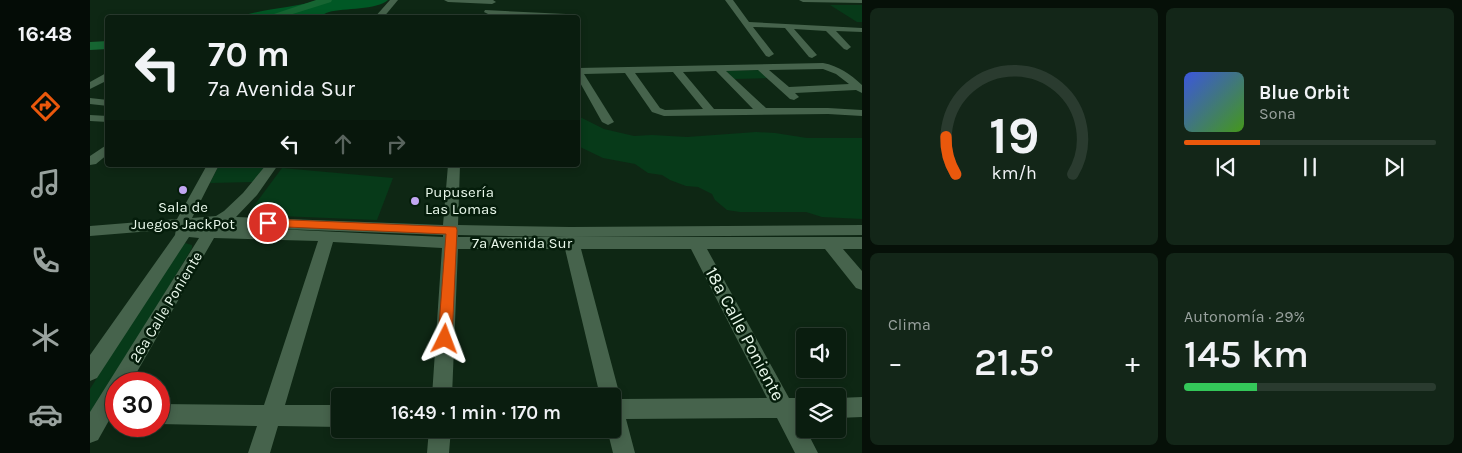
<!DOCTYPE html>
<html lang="es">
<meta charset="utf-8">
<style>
body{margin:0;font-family:Karla,sans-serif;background:#132618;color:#f1f3f6;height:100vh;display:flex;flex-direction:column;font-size:19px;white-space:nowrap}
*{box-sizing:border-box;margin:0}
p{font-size:16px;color:#99a29e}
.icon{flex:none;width:28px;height:28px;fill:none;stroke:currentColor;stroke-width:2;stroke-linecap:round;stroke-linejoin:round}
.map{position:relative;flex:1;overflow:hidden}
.sheet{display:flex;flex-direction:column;gap:8px;padding:8px;background:#061008;width:600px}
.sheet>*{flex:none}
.top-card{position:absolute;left:15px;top:15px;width:475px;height:152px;border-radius:5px;box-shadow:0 2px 8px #0003,0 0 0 1px #2a3b2f;background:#0a1d0f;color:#f1f3f6;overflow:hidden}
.tools{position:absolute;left:706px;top:328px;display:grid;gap:10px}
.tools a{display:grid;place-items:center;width:50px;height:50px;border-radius:5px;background:#0a1d0f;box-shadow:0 2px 8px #0003,0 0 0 1px #2a3b2f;font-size:25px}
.speed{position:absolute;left:15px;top:372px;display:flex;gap:10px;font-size:25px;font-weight:700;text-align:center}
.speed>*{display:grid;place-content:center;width:65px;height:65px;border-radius:50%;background:#0a1d0f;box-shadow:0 2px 8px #0003,0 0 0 1px #2a3b2f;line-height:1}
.speed .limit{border:8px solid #d22;background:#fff;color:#111}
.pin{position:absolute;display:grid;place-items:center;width:42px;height:42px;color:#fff;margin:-21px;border:2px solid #fff;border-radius:50%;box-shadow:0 1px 5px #0007}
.me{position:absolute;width:55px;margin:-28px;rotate:3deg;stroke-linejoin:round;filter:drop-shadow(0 0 4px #0008)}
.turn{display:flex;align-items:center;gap:18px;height:105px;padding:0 20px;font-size:22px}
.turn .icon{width:65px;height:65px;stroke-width:2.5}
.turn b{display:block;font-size:35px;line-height:42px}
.lanes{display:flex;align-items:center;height:48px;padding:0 20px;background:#0003;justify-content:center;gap:25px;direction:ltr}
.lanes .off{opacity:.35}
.big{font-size:38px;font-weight:600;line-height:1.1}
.sheet .widget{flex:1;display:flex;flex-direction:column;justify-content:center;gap:8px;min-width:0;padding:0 18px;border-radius:8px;background:#132618}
.sheet .dial{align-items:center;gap:0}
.dial svg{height:130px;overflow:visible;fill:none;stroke:#2a3b2f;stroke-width:7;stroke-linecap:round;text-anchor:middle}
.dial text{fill:#f1f3f6;stroke:none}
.song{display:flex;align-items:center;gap:15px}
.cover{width:60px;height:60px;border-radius:8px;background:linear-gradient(135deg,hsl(230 70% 55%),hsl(100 70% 35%))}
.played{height:5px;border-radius:2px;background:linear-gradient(90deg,#ea580c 30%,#2a3b2f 30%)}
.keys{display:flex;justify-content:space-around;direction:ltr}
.heat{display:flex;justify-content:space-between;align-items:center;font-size:28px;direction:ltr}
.charge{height:8px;border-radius:4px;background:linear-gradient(90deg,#34c759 29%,#2a3b2f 0)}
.sheet .tiles{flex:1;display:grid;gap:8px;grid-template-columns:repeat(2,1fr)}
.trip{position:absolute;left:241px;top:388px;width:290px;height:50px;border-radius:5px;background:#0a1d0f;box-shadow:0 2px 8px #0003,0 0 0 1px #2a3b2f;font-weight:600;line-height:50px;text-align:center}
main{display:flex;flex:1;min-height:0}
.menu{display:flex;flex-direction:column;width:90px;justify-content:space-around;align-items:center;background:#040c06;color:#99a29e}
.menu .icon{width:35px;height:35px}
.menu .on{color:#ea580c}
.menu b{font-size:22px;color:#f1f3f6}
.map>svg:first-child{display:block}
.green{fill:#073a19}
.forest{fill:#005825}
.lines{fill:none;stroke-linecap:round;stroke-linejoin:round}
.river{fill:#166532;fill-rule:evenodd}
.minor{fill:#46634c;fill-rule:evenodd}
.route{fill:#ea580c;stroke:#983908}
.poi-dot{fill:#c2a7f2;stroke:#051d0b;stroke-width:2}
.labels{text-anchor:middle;stroke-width:5;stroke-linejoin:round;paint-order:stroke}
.poi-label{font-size:15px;fill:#e9f8eb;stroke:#051d0b;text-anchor:start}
.street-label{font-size:15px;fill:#e9f8eb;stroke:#051d0b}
.near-street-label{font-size:18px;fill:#e9f8eb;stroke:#051d0b}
</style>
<main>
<nav class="menu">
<b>16:48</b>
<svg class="icon on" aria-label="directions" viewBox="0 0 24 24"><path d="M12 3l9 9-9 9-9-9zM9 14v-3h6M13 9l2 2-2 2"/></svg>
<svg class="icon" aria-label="music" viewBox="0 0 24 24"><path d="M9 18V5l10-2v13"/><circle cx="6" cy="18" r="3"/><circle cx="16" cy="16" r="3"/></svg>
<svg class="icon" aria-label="phone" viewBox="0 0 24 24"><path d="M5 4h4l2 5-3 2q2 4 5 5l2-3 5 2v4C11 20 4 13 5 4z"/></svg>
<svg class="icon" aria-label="climate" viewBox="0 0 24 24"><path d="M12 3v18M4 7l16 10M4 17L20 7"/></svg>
<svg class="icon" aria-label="car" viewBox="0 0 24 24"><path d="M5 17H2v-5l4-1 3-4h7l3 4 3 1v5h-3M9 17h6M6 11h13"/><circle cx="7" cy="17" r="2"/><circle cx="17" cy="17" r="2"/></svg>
</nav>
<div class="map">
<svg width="772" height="453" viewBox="0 0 772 453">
<rect width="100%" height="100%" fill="#0e2714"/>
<g class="green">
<path d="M 740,5 L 772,5 L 772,22 L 767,22 Z"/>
<path d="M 671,70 L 680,78 L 644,79 L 636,71 Z"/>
<path d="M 488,116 L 514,129 L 544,136 L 562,135 L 597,137 L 666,132 L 685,133 L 717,138 L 772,138 L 772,219 L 732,217 L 716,212 L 650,212 L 637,210 L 625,200 L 622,194 L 608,187 L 596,186 L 580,180 L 572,175 L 558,173 L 545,164 L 513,158 L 488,146 Z"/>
<path d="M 129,165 L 176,165 L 164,182 L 120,183 Z"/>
<path d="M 192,168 L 303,178 L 287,220 L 165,215 L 160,211 Z"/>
<path d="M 95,243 L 102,245 L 102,248 L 0,418 L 0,389 L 87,249 Z"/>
</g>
<path class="forest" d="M 230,0 L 298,0 C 287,10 254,8 239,12 C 235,13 232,16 228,17 L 149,17 C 176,8 203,8 230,0 Z"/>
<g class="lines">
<g class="river">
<path d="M 226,0 L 242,0 L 241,2 L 190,18 L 172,18 Z"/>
<path d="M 18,41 L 18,49 L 0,50 L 0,42 Z"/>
</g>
<g class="minor">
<path d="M 300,0 L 308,0 L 293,18 L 284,18 Z"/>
<path d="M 354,0 L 403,0 L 406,2 L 402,4 L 358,2 Z"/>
<path d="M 635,0 L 643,0 L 659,22 L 772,28 L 772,32 L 746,31 L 761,47 L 757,50 L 754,49 L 736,31 L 704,29 L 727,55 L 722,58 L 719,57 L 695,28 L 663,27 L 684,54 L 679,57 L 676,56 Z"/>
<path d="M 709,0 L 772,0 L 772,3 L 713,2 Z"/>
<path d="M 395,10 L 476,14 L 480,16 L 460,18 L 398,14 L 394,12 Z"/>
<path d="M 733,63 C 749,66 760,74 772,85 L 772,93 L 766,90 L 705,93 L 709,97 L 704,100 L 700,99 L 668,70 L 636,71 L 676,108 L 738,108 L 772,110 L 772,116 L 738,114 L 574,116 L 562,112 L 535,73 L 494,74 L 524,122 L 518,125 L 512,122 L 488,79 L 488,68 ZM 733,69 L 746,74 L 759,84 L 699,87 L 679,70 ZM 626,71 L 663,109 L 624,109 L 593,72 ZM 583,72 L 613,109 L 575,110 L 570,108 L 545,73 Z"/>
<path d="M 18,72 L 18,80 L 0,89 L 0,82 Z"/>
<path d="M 0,98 L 18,100 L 18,106 L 0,104 Z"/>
<path d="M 0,115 L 18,116 L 18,122 L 0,121 Z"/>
<path d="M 18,144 L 18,154 L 6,164 L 0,165 L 0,156 Z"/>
<path d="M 117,165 L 129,165 L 102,218 L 126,216 L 134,211 L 153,193 L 176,165 L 188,165 L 167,195 L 146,217 L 353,225 L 358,165 L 370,165 L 368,225 L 480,227 L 772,225 L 772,235 L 480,237 L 368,235 L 368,237 L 772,237 L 772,249 L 753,249 L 772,271 L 772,290 L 766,288 L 735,249 L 617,249 L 699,398 L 715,398 L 715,418 L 710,418 L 728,453 L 705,453 L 687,418 L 536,419 L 545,453 L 523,453 L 517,429 L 522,429 L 522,396 L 510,396 L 475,249 L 368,249 L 362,396 L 342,396 L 352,248 L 243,242 L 195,405 L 250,405 L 250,427 L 188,426 L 180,453 L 158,453 L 167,426 L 69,424 L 69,404 L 174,405 L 228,241 L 124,238 L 40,384 L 26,384 L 26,408 L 8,440 L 0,443 L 0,412 L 109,238 L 99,237 L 7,378 L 0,381 L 0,355 L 85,235 L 86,229 L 0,236 L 0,226 L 87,219 ZM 166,228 L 353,235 L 353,237 ZM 491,249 L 601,249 L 677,398 L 529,399 L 530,396 Z"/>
<path d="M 772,397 L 772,417 L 748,418 L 748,398 Z"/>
<path d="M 339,429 L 361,429 L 359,453 L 337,453 Z"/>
</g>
</g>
<path class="route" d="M 178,219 L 366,227 L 367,230 L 362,339 L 360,343 L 355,345 L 350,343 L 348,339 L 356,234 L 174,226 L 172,223 Z"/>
<g class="poi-dot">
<circle cx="93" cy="190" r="5"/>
<circle cx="325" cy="201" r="5"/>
</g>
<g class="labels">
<g class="poi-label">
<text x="335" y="197">Pupusería<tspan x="335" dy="17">Las Lomas</tspan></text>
<text x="93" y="212" text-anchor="middle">Sala de<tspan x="93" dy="17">Juegos JackPot</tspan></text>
</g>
<g class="street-label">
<text x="432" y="248">7a Avenida Sur</text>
<text transform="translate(76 307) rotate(-59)" y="5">26a Calle Poniente</text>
</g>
<g class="near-street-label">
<text transform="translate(655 334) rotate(62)" y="6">18a Calle Poniente</text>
</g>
</g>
</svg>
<div class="tools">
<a><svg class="icon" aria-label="sound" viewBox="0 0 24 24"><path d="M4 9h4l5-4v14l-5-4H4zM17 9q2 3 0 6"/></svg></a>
<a><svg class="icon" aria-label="layers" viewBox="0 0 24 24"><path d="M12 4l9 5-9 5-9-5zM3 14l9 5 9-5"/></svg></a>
</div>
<div class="speed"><div class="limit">30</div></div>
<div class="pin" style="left:178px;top:223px;background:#d93025"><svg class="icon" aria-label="arrive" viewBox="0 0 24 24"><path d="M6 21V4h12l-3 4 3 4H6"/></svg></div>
<svg class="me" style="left:355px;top:339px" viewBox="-20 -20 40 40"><path d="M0-17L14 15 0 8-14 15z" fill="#ea580c" stroke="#fff" stroke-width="4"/></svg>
<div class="trip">16:49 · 1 min · 170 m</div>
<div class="top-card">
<div class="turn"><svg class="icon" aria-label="left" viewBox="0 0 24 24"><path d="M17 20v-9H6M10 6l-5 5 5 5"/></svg><div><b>70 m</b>7a Avenida Sur</div></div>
<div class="lanes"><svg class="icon" aria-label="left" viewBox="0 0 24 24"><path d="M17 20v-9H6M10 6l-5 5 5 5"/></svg><svg class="icon off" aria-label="ahead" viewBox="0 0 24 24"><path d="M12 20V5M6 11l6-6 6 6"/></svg><svg class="icon off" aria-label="right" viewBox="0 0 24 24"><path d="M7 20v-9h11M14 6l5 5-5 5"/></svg></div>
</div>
</div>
<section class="sheet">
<div class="tiles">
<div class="widget dial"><svg viewBox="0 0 100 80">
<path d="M14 69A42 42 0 1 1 86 69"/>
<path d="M14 69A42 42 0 0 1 8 46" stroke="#ea580c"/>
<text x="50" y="56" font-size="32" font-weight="700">19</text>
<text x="50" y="72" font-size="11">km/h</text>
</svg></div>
<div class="widget">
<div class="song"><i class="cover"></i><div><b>Blue Orbit</b><p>Sona</p></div></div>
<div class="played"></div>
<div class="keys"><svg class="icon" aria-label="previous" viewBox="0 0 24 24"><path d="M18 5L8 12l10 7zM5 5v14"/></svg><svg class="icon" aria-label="pause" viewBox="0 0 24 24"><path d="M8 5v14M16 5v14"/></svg><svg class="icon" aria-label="next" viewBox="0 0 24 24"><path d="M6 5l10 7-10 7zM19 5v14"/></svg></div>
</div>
<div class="widget"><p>Clima</p>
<div class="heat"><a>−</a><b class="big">21.5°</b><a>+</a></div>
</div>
<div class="widget"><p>Autonomía · 29%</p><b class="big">145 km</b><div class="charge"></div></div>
</div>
</section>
</main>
